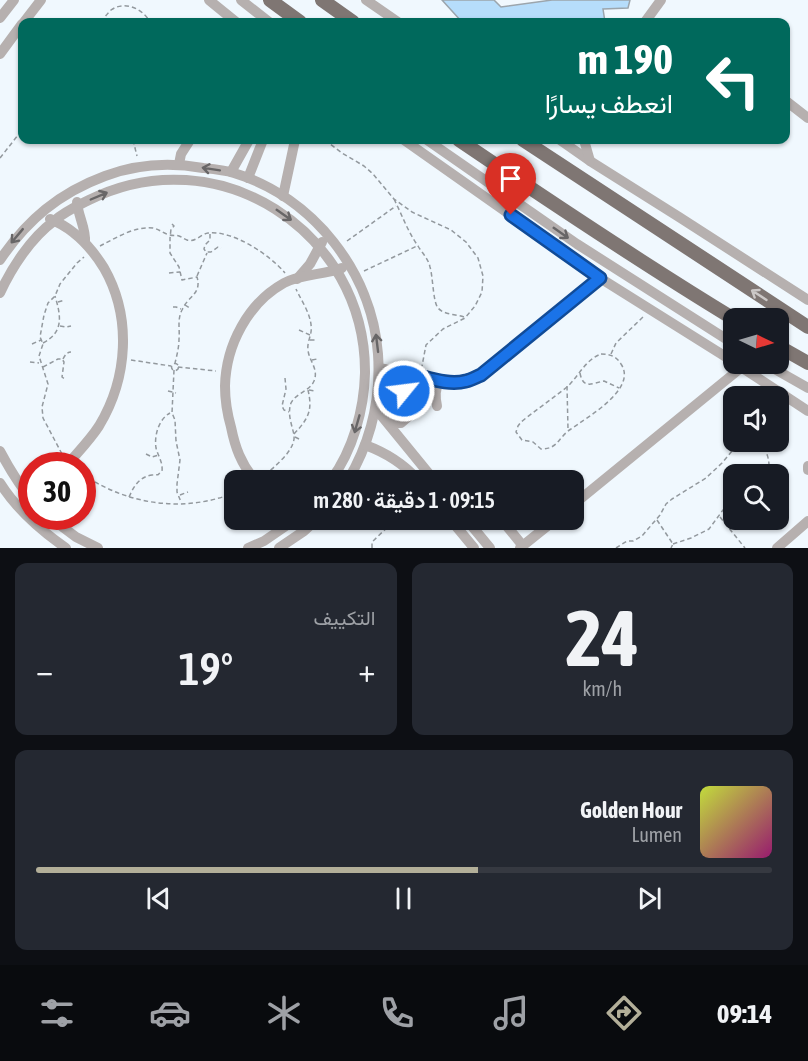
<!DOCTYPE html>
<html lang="ar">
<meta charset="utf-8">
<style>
body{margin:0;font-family:"Asap Condensed",Vazirmatn,sans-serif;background:#242831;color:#f1f3f6;direction:rtl;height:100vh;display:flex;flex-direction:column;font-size:22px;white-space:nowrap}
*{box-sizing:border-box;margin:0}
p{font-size:20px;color:#9ea1a6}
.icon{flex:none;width:33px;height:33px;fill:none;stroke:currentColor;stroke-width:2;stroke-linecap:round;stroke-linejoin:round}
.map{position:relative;height:548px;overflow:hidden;direction:ltr}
.panel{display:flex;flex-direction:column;gap:15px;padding:15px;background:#0d0f14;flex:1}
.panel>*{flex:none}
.guide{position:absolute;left:18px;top:18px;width:772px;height:126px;border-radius:12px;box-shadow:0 2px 4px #0004;direction:rtl;background:#00695c;color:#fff;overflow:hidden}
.needle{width:39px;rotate:95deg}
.fabs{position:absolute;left:723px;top:308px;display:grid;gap:12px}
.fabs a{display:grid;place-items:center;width:66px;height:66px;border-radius:12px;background:#171b24;box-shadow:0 2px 4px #0004;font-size:30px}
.speed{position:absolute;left:18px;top:452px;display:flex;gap:12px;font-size:30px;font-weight:700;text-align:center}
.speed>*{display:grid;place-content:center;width:78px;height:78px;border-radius:50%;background:#171b24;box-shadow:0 2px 4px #0004;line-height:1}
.speed .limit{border:9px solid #d22;background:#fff;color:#111}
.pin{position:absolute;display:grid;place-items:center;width:51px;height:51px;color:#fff;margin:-62px -26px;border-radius:50% 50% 50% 0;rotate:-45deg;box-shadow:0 0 6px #0007}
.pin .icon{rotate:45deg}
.me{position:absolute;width:66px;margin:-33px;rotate:61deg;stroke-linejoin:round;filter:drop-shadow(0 0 4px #0008)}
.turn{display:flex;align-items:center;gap:21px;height:126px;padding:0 18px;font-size:27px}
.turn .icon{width:78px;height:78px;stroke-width:2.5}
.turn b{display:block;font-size:42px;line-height:51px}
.big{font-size:45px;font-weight:600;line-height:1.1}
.panel .tile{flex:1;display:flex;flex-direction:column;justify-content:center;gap:9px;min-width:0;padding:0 21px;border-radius:12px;background:#242831}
.panel .dial{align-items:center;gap:0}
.dial b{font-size:78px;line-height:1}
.song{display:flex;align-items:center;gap:18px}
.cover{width:72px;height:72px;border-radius:9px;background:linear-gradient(135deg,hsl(70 70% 55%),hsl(320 70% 35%))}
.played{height:6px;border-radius:3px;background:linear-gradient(90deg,#b3af99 60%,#363941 60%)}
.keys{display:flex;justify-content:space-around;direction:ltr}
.heat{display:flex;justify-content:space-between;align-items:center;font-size:33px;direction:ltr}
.panel .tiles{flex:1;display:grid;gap:15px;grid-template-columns:1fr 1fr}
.tile:last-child{grid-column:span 2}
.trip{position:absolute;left:224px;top:470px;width:360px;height:60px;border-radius:12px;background:#171b24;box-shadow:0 2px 4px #0004;font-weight:600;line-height:60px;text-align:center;direction:rtl}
.tab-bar{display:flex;height:96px;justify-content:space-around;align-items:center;background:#090b0e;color:#9ea1a6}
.tab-bar .icon{width:42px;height:42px}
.tab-bar .selected{color:#b3af99}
.tab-bar b{font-size:27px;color:#f1f3f6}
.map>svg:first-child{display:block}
.building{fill:#b6ddfb;stroke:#9ca5ac;stroke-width:1.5}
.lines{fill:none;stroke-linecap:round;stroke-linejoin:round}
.path{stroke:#93999e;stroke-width:1.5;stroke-dasharray:4.5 3;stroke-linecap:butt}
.minor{stroke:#b6b0af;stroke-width:10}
.major{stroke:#7f7673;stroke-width:14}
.oneway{stroke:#686667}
.oneway2{stroke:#ccc8c7}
.route-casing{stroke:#114b97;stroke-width:15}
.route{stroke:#1a73e8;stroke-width:10}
</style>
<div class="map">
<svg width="808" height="548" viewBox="0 0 808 548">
<rect width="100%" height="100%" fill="#f0f8fe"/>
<path class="building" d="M 442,0 L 494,0 L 501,7 L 552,0 L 630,0 L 628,8 L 603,9 L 605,22 L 462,22 Z"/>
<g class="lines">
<g class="path">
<path d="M 101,22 C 104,18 107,14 111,10 C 125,0 143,9 150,22"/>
<path d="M 133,140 L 137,156"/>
<path d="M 325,140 L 342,153 L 364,166 L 373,174 L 394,199 L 412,212 L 451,230 L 466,242 L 478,258 L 483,276 L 482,292 L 475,306 L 465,318 L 443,329 L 426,345 L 422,366"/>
<path d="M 0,158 L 22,130"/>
<path d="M 394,199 C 402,215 408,232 418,246 C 422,253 428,258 430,267 C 433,277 433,302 438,308 C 444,315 456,314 464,317"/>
<path d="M 172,224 L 174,226 L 171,229 L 170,238 L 170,253 L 179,267 L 182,280 L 197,277 C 202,294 188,296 182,310 C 177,320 180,329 179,339 C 179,347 177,355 175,363"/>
<path d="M 210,234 L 210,240 L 205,245 L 204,249 L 206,252 L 211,252 L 218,247 L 221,248"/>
<path d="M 347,241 L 396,206"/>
<path d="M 100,246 C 116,238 134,226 153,228 C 159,229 164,234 170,235 C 173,236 176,235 179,236 C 182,237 184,239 187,240 C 195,243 201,234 208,233 C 233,230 270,255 285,273"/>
<path d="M 364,271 L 417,246"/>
<path d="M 169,273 L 180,272"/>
<path d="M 197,276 L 207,253"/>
<path d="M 58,302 L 65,300"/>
<path d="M 185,305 L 191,309"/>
<path d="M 173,307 L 176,307 L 181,309"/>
<path d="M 60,326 L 66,327 L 71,326"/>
<path d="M 299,330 L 310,335"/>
<path d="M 310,340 L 316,340"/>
<path d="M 43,343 C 64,332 61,316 55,296"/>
<path d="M 32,344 L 41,340"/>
<path d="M 601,354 C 610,354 616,356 621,364 C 638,389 586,418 571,429 C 558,437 559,449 541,449 L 533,442 L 522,440 L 516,432 L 518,426 L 521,422 C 536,410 552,399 567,387 C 579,376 585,360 601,354 Z"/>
<path d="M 611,354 L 616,343 L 643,317"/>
<path d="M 63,359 C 65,355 67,352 71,352"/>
<path d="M 131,360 L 171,366"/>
<path d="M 312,360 L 317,359"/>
<path d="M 30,362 L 39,363"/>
<circle cx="175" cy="367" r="3.5"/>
<path d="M 43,367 L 58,359 L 62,359 L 64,362 L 62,377 L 65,379"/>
<path d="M 178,367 L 216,371"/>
<path d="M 174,370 L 172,413 L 175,420 L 176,441 L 180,460 L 177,484 L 177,492 L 181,502"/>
<path d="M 580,373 C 583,390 593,383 604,381 L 619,388"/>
<path d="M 285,378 L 286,389 L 282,406 L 284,410 L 289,412"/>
<path d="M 567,386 L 568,429"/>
<path d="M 309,390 L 316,391"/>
<path d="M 168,391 L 176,393"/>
<path d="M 294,434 C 308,419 313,411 308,390"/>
<path d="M 295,437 L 301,440"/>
<path d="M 760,441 C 767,452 771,461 768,474"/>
<path d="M 62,454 L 43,418 L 42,407 L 48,384 L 39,356 L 43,344 L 40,337 L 44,315 L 48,303 L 55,296 L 60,284 L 77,263 L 84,257"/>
<path d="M 146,454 L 152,457 L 159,455"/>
<path d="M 82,474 C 128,505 183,513 234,493"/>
<path d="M 265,475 C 275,466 296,450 294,435 C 292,425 287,414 291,403 C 296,393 310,391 314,381 C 319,369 309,361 308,350 C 307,344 310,338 311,332 C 313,317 302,302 296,289"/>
<path d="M 180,495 L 188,492"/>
<path d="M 129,497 C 134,486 139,477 152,475 C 161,474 155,477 162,471 C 163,462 158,456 156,448 C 154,435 159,419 170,413"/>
<path d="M 720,517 L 745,548"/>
<path d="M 657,520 L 673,544 L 671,548"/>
<path d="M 673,544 L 691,538 L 709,529 L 723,510 L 734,500"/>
<path d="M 372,548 L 372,542 L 396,519"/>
<path d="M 616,548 L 627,541 L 633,541 L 642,536 L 660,515 L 666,504 L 672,499 L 706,478 L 722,463 L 738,444 L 743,441"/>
</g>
<g class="minor">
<path d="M 209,0 L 236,22"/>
<path d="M 241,0 L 269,22"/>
<path d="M 366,0 L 398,22"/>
<path d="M 0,18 L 14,0"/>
<path d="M 24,22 L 41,0"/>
<path d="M 645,22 L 661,0"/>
<path d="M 0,54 L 22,24"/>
<path d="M 786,101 L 808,118"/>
<path d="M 404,140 L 600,278 L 734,362"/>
<path d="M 427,140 L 577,244 L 734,344"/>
<path d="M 560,140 L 590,161 L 679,217 L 808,300"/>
<path d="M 584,140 L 590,161"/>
<path d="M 179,164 L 181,154 L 190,140"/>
<path d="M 231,172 L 249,140"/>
<path d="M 248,178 L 263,140"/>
<path d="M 283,196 L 295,140"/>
<path d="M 77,202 C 78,216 86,228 85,242"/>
<path d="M 50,219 C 73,228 91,247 104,268 C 132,317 128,378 99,426 C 90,440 78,452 67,465"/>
<path d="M 0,260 C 27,220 59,193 105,176 C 137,164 169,162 203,168 C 213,169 224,170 234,173 C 313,197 372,272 378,354 C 381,399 371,441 348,480"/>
<path d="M 297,279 L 310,264 L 322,242"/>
<path d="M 0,293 C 12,267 31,238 54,221 C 64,212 77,206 89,200 C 217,136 366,231 365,373 C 364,410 353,450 331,480"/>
<path d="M 764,363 L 808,388"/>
<path d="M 738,365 L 808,411"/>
<path d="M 379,368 C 393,371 407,373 421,376 C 446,382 456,385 481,375 L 600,278"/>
<path d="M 420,376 L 425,402 L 401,423 L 398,423 L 386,409 L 386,407 Z"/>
<path d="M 437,406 C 435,396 435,390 439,381"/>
<path d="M 376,409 L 434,480"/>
<path d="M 365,445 C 387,453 403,463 418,480"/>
<path d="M 0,451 C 9,468 19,485 32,500"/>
<path d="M 808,466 L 808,470"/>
<path d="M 255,480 C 241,464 235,447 231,427 C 227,413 225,400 225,386 C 226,345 248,303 284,283 C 301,274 324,275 342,268"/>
<path d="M 0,483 C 17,510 40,530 66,548"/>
<path d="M 573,505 L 742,367"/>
<path d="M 48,516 L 76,537 L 98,548"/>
<path d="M 450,519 L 474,548"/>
<path d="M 466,519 L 490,548"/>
<path d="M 501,519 L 523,546"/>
<path d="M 248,548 L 264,541 L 296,519"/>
<path d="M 279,548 L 304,531 L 317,519"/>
<path d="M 520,548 L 556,519"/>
<path d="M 777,548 L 808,521"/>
</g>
<g class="major">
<path d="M 270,0 L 300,22"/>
<path d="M 322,0 L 353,22"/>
<path d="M 459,140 C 549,201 640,262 734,319"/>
<path d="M 523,140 L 808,327"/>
<path d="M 778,346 L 808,363"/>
</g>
</g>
<defs><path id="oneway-shaft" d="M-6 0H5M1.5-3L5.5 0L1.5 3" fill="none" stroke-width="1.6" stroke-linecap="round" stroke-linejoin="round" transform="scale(1.5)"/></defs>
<g class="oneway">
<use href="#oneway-shaft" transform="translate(211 169) rotate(-171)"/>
<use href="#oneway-shaft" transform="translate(99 196) rotate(-23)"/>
<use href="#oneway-shaft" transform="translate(284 215) rotate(35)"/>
<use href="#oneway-shaft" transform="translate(561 233) rotate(35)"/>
<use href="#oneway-shaft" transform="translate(17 236) rotate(130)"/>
<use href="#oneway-shaft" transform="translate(377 343) rotate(-97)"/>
<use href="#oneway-shaft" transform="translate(357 424) rotate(106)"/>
</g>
<use class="oneway2" href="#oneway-shaft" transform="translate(759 295) rotate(-147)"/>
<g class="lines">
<defs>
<path id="route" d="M 404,391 L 420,376 C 435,380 451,385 466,381 C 471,380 476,377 481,375 L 600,278 L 511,215"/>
</defs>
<use href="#route" class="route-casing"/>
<use href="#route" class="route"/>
</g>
</svg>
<div class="fabs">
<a><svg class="needle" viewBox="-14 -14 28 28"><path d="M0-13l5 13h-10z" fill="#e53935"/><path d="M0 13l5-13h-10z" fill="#9ea1a6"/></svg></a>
<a><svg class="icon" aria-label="sound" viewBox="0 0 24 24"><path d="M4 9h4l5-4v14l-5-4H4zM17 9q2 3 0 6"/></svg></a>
<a><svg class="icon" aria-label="search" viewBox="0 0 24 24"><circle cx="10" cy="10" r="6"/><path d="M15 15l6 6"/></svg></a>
</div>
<div class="speed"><div class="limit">30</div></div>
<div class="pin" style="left:511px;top:215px;background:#d93025"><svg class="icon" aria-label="arrive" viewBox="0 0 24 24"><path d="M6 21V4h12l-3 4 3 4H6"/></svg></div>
<svg class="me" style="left:404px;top:391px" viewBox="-20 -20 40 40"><circle r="17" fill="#1a73e8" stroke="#fff" stroke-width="3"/><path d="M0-11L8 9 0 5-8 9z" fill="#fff"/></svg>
<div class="trip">09:15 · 1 دقيقة · 280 m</div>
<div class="guide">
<div class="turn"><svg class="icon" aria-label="left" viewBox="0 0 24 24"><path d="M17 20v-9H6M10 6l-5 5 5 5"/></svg><div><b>190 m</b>انعطف يسارًا</div></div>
</div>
</div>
<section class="panel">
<div class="tiles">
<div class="tile dial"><b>24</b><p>km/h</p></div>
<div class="tile"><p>التكييف</p>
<div class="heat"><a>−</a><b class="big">19°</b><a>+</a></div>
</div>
<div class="tile">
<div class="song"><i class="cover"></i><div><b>Golden Hour</b><p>Lumen</p></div></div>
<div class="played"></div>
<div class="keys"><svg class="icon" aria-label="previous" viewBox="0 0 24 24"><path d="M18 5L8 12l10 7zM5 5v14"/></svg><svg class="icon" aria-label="pause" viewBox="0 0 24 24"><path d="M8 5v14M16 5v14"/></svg><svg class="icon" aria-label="next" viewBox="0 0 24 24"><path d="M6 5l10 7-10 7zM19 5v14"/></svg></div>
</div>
</div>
</section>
<nav class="tab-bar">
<b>09:14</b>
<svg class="icon selected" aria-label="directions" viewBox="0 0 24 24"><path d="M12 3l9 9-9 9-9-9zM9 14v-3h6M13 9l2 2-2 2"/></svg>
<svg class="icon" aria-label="music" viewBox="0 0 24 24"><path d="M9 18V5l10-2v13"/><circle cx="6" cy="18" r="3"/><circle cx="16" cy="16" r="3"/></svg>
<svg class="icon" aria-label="phone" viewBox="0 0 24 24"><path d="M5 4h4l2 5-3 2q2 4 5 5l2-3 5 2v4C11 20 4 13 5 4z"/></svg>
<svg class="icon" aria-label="climate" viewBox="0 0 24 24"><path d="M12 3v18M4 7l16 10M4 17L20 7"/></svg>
<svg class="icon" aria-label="car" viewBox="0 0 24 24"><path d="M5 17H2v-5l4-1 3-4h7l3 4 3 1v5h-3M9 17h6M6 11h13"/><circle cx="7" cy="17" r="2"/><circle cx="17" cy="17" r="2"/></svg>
<svg class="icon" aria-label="filters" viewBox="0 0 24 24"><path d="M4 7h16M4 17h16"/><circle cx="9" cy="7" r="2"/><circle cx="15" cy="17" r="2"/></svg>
</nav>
